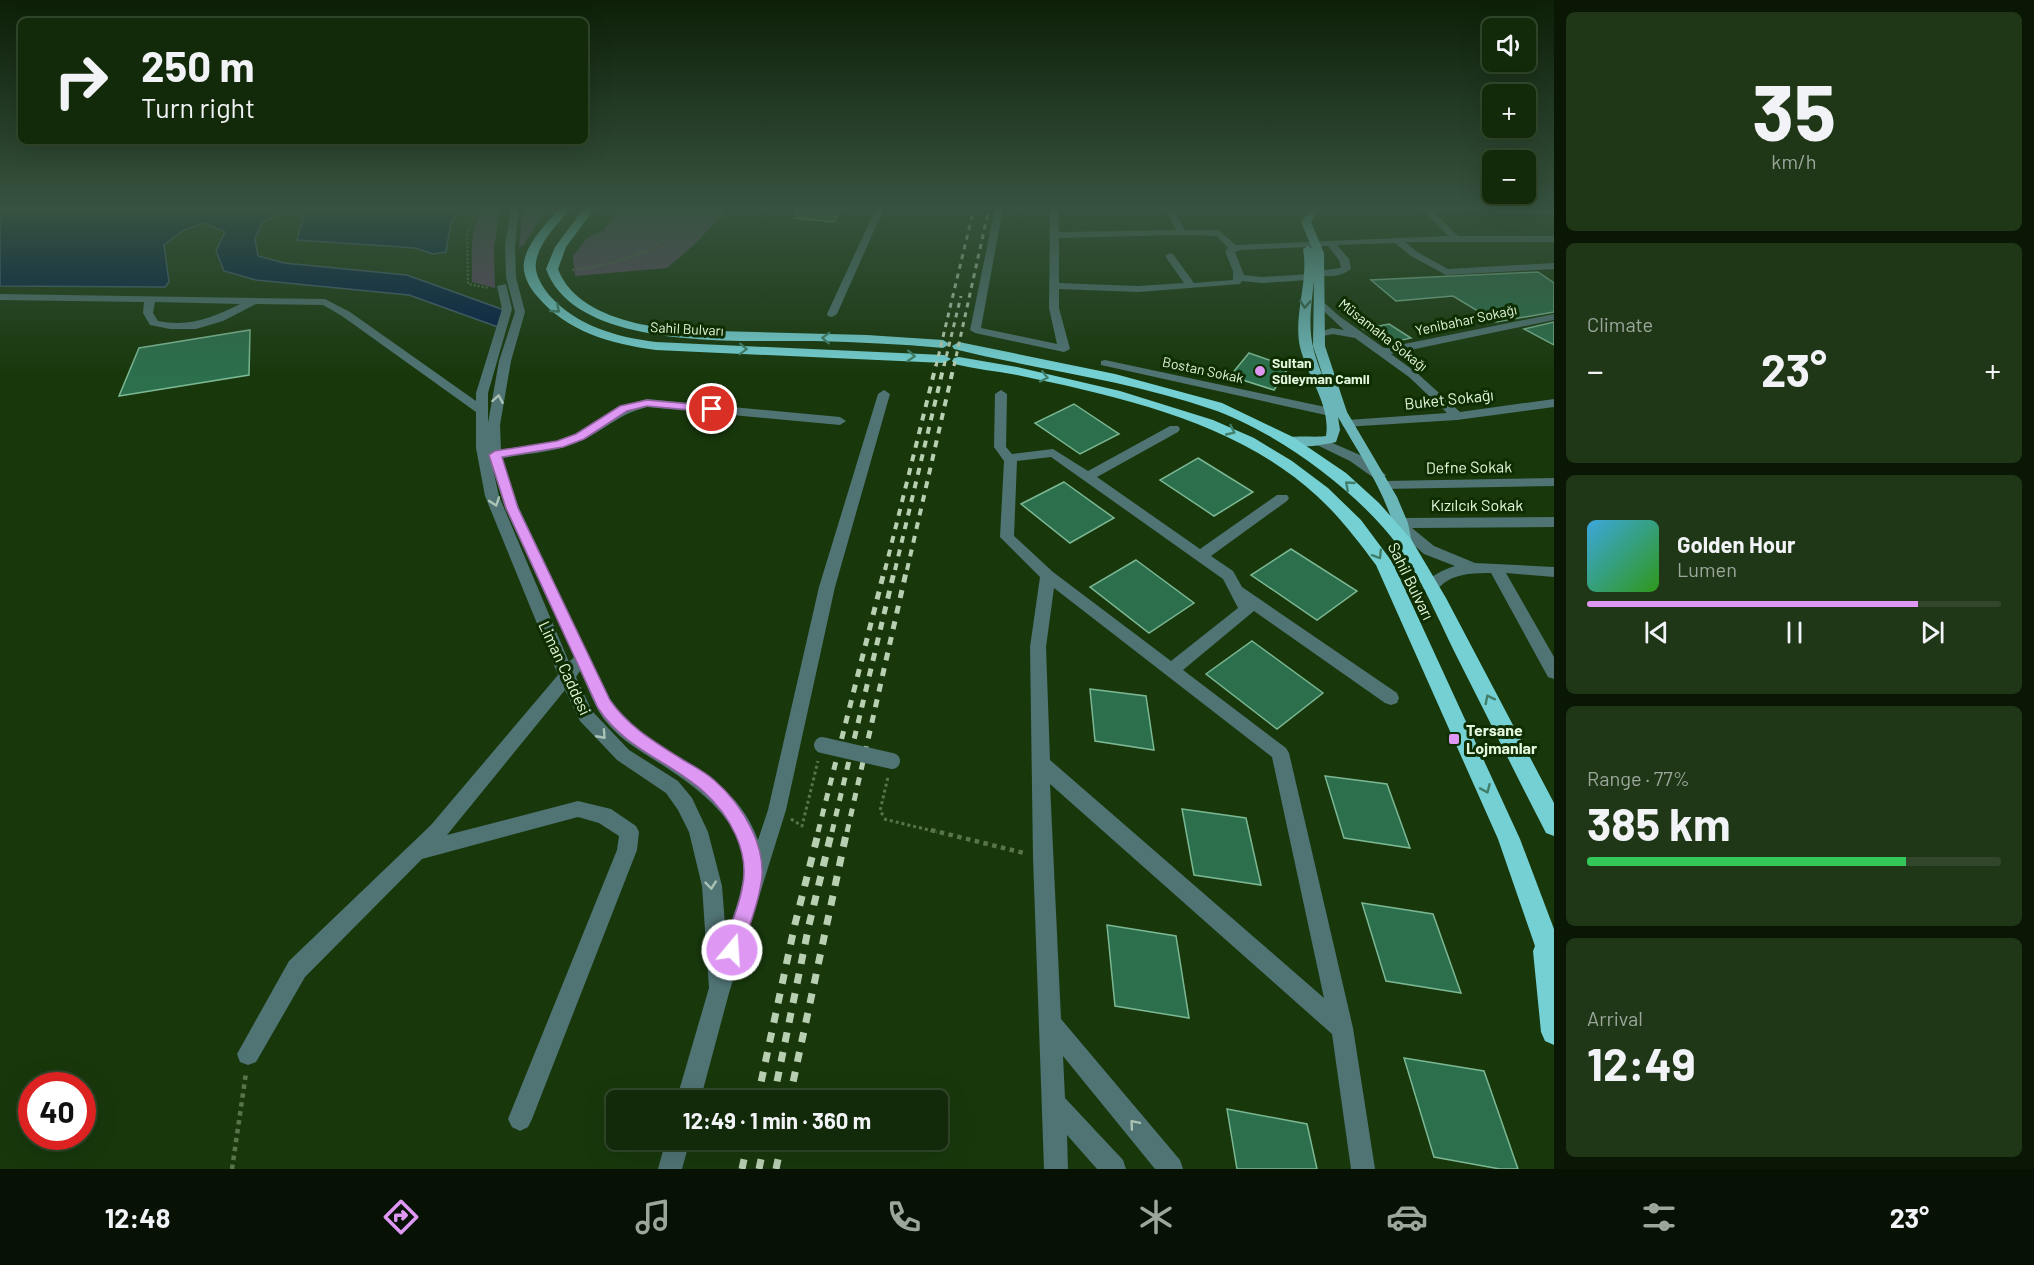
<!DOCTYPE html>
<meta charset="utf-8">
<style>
body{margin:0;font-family:Barlow,sans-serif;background:#1f3617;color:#f1f3f6;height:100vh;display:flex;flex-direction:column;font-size:22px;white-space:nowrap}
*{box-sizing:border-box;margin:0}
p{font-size:20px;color:#9ca79c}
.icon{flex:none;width:33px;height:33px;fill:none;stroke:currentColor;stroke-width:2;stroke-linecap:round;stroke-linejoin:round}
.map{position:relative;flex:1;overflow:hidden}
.drawer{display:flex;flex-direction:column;gap:12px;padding:12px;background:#0a1705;width:480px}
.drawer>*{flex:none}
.guide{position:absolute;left:18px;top:18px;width:570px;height:126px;border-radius:9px;box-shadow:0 6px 24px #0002,0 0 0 2px #31462a;background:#122a09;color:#f1f3f6;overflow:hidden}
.fabs{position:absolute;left:1482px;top:18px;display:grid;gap:12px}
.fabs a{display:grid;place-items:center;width:54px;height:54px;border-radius:9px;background:#122a09;box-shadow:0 6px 24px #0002,0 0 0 2px #31462a;font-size:30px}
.speed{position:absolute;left:18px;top:1072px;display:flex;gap:12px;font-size:30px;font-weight:700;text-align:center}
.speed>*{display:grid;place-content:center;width:78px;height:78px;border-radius:50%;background:#122a09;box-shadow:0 6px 24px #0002,0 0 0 2px #31462a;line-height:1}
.speed .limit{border:9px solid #d22;background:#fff;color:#111}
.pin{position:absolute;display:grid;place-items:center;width:51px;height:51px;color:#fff;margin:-26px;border:3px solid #fff;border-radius:50%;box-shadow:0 2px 6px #0007}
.me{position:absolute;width:66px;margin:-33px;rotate:18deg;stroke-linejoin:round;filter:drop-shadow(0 0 4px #0008)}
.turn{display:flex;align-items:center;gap:21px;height:126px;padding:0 24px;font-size:27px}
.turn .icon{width:78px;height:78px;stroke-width:2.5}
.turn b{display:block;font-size:42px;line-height:51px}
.big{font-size:45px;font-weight:700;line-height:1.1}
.drawer .widget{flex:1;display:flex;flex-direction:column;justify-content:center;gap:9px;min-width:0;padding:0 21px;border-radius:9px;background:#1f3617}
.drawer .dial{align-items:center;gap:0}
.dial b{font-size:78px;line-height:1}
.song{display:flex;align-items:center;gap:18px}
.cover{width:72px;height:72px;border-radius:9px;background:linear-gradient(135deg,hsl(200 70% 55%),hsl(110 70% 35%))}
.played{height:6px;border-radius:3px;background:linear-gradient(90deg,#de98f3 80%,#31462a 80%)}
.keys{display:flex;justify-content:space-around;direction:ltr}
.heat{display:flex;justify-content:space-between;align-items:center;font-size:33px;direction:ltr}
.charge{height:9px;border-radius:4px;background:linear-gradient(90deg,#34c759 77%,#31462a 0)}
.trip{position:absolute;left:606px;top:1090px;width:342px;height:60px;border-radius:9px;background:#122a09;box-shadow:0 6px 24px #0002,0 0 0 2px #31462a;font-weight:700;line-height:60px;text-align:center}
.tab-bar{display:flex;height:96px;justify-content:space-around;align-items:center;background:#071104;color:#9ca79c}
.tab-bar .icon{width:42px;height:42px}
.tab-bar .selected{color:#de98f3}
.tab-bar b{font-size:27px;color:#f1f3f6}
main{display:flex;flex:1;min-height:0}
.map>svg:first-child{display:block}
.green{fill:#5f4866}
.water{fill:#001d48;stroke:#445e75;stroke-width:1.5}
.building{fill:#2c6f4c;stroke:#7cb794;stroke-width:1.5}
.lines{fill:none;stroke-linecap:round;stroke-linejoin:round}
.path-far2{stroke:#58744d;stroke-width:2;stroke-dasharray:2 2;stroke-linecap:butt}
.path-far1{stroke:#58744d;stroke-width:3;stroke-dasharray:3 3;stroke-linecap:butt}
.path{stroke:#58744d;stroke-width:4.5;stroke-dasharray:4.5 4.5;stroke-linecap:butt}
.minor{fill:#507374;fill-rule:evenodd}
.major{fill:#6bb6b8;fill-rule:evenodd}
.highway{fill:#74d0d3;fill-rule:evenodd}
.rail-far3{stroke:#b9cfb2;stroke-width:3;stroke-dasharray:5 5;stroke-linecap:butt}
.rail-far2{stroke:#b9cfb2;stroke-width:4;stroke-dasharray:7 7;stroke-linecap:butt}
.rail-far1{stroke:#b9cfb2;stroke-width:5;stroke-dasharray:8 8;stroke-linecap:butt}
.rail{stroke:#b9cfb2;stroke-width:7;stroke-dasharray:10 10;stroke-linecap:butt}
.minor-bridge{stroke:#507374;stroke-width:16}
.oneway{stroke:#386b54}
.oneway2{stroke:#417f6a}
.oneway3{stroke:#a9c2b4}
.route{fill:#de98f3;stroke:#90639e;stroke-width:1.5}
.poi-dot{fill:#de98f3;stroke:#0e2e02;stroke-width:2}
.labels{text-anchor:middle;stroke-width:6;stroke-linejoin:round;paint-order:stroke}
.far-street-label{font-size:14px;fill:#e4f7de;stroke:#0e2e02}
.far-poi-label{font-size:14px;font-weight:bold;fill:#e4f7de;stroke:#0e2e02;text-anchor:start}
.street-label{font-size:16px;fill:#e4f7de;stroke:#0e2e02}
.poi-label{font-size:16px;font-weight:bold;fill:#e4f7de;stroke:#0e2e02;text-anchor:start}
</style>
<main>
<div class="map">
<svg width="1554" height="1169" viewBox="0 0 1554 1169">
<rect width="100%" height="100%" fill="#18380c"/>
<g class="green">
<path d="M 482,208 L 500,208 L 494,249 L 495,288 L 472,282 C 472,256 469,231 482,208 Z"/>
<path d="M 523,208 L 547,208 L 523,246 L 519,247 Z"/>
<path d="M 619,208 L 729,208 L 693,246 L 667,268 L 575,276 L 573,256 L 587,238 L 604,230 Z"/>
</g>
<path class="water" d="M 0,208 L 461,208 L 451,222 L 446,252 L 433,254 L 415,248 L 297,240 L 304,214 L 278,215 L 262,222 L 255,239 L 258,256 L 284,263 L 407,275 L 504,310 L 498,327 L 409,295 L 256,280 L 224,271 L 216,251 L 225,232 L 205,223 L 184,230 L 164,245 L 169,282 L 165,287 L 0,286 Z"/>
<g class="building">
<path d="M 797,208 L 841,208 L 834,222 L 796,218 Z"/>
<path d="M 1538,272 L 1554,283 L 1554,312 L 1496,322 L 1453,296 L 1396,301 L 1371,280 Z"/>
<path d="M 1554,322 L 1554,345 L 1524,329 Z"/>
<path d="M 1389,324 L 1411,338 L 1385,344 L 1363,329 Z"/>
<path d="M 250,330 L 249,375 L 119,396 L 139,348 Z"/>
<path d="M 1249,353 L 1289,367 L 1274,390 L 1230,376 Z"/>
<path d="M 1074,404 L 1119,434 L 1080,454 L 1035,423 Z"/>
<path d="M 1198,458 L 1253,492 L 1214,516 L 1160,480 Z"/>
<path d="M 1064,482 L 1114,518 L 1070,543 L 1021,504 Z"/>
<path d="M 1291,549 L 1357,591 L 1317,620 L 1251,575 Z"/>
<path d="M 1136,560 L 1194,603 L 1149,633 L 1090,587 Z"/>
<path d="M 1252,641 L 1323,693 L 1277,729 L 1206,674 Z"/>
<path d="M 1090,689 L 1146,696 L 1154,750 L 1095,741 Z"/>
<path d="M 1325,776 L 1387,784 L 1410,848 L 1344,838 Z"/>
<path d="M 1182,809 L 1246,818 L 1261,885 L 1194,875 Z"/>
<path d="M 1362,903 L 1433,914 L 1461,993 L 1386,981 Z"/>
<path d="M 1107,925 L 1176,936 L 1189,1018 L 1115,1006 Z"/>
<path d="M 1404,1058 L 1484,1071 L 1518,1169 L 1500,1169 L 1434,1157 Z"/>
<path d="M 1227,1109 L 1307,1124 L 1317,1169 L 1237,1169 Z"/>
</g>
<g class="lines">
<g class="path-far2">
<path d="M 478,208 L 467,235 L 468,284 L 489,288"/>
<path d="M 572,270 C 600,266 687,254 669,208"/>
</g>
<g class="path-far1">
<path d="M 883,815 L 880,811 L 888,777"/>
<path d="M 791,819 L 802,826 L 818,761"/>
<path d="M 884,819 L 937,832"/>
</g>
<g class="path">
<path d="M 931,830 L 1024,853"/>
<path d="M 232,1169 L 246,1073"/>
</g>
<g class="minor">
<path d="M 511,208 L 519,208 L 515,246 L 516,277 L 525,312 L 511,361 L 500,425 L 501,450 L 557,441 L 576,434 L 620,406 L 647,399 L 840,417 L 846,421 L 840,425 L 647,407 C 620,414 608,427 585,439 C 560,452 530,453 502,458 L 519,508 L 610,700 C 651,759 731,764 758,840 L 768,810 L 819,587 L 878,394 L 884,390 L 890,394 L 835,587 L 786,810 L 729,993 L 700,1101 L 676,1101 L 709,988 L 702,886 L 689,832 L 678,810 L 666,793 L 617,760 L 580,721 L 565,690 L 447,835 L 578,801 L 611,809 L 636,826 L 639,832 L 637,850 L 532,1119 L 528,1127 L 520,1131 L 512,1127 L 508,1119 L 617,850 L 619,836 L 599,823 L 578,817 L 422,859 L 305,977 L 256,1062 L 248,1065 L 240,1062 L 237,1054 L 289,961 L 431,825 L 558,675 L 485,496 L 476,448 L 476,412 L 342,316 L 323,305 L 256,304 L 223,321 L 196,329 L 170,329 L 150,325 L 143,313 L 144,302 L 0,300 L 0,294 L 325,299 L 350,312 L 476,401 L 476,393 L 502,309 L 497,286 L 506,284 L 512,309 L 488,393 L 488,423 L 499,361 L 515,312 L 506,277 L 505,246 ZM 155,302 L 240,304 C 212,318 190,327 158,321 L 153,313 ZM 493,469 L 505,508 L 574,657 L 569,662 L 499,496 ZM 580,671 C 589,689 595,710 608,724 C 623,742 644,753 664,766 C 706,794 755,830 741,889 C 738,905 731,921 726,937 L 722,886 L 708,832 L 692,798 L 678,781 L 629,750 L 592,711 L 576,677 Z"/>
<path d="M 876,208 L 884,208 L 837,314 L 832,317 L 828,316 L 827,314 Z"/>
<path d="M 995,208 L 1003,208 L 981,328 L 1057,344 L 1049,308 L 1050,208 L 1058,208 L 1059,232 L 1176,230 L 1165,208 L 1173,208 L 1185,230 L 1218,230 L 1236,245 L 1448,236 L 1421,208 L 1554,209 L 1554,215 L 1433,211 L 1458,236 L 1554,236 L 1554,242 L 1405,242 L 1417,252 L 1448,269 L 1554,263 L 1554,269 L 1446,275 L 1411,256 L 1395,243 L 1337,245 L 1349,259 L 1351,269 C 1341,277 1329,277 1316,275 L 1316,271 L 1341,268 L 1339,260 L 1328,246 L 1241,250 L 1235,252 L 1244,275 L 1262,277 L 1308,274 L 1313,277 L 1308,280 L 1262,283 L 1242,281 L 1240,284 L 1138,292 L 1059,289 L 1059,308 L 1070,349 L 1064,352 L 975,333 L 970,330 ZM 1181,235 L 1217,236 L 1228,248 L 1225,251 L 1233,271 L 1233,280 L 1194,283 L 1173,254 L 1170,253 L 1165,256 L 1184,283 L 1138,286 L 1059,283 L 1059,238 Z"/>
<path d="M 1319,298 L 1339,316 L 1384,348 L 1554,314 L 1554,320 L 1391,354 L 1417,373 L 1460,412 L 1554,399 L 1554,407 L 1457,420 L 1344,427 L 1342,424 L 1348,420 L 1447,413 L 1409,377 L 1355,338 L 1333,334 L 1313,338 L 1313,334 L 1332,328 L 1344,330 L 1315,303 L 1315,299 Z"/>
<path d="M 1105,360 L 1330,408 L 1336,412 L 1330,416 L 1101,365 L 1101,361 Z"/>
<path d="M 1001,390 L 1007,394 L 1006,447 L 1012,454 L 1053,449 L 1088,471 L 1170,426 L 1178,426 L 1180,429 L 1178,432 L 1097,477 L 1200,549 L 1277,495 L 1287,495 L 1289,498 L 1287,501 L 1211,556 L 1233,571 L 1242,587 L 1397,693 L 1399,698 L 1397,703 L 1391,705 L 1385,703 L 1254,611 L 1183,670 L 1286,748 L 1289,753 L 1353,1028 L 1375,1169 L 1351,1169 L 1332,1034 L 1050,784 L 1061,1019 L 1180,1160 L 1183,1169 L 1155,1169 L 1063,1056 L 1065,1098 L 1123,1160 L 1126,1169 L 1097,1169 L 1067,1135 L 1068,1169 L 1044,1169 L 1033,857 L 1030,647 L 1040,577 L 1000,537 L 1004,461 L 994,447 L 995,394 ZM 1051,457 L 1223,579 L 1238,608 L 1171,661 L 1053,572 L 1014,536 L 1017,461 ZM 1054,588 L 1272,757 L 1324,998 L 1050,760 L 1046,647 Z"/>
<path d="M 1321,438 L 1360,455 L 1386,475 L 1384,478 L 1374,478 L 1350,461 L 1317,445 L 1315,442 Z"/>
<path d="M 1554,478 L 1554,486 L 1384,489 L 1377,485 L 1384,481 Z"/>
<path d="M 1554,517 L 1554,527 L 1412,528 L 1434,546 L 1475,563 L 1554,567 L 1554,577 L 1506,573 L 1554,657 L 1554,679 L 1548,677 L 1491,573 C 1476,573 1460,573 1447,581 C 1439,586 1436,593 1426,590 L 1423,586 C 1431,575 1443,570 1455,566 L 1424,554 L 1398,531 L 1394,523 L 1401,518 Z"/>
<path d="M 666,1140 L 690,1140 L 682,1169 L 658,1169 Z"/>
</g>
<path class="major" d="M 1311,208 L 1320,208 L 1311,222 L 1324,253 L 1325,346 L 1347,412 L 1397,497 L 1408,523 L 1412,543 L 1405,548 L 1398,543 C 1389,497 1361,457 1338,417 L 1340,430 L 1336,442 C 1322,445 1294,451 1282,440 C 1289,434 1315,438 1326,436 C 1331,405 1307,376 1300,347 C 1293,314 1309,282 1303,249 L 1308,246 L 1312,248 L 1301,222 ZM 1314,281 L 1313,346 L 1324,379 C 1307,339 1309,324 1314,281 Z"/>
<g class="highway">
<path d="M 559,208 L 570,208 C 559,224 539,241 536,262 C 534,274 542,286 549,295 C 577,326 616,337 656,342 L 944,355 L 951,359 L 944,363 L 656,350 C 611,344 567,332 537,296 C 529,287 522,274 524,262 C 527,242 547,224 559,208 Z"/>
<path d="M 584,208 L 595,208 L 566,247 L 558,269 C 575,314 638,326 680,330 L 867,335 L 943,340 L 950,344 L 943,348 C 900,344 858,342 815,341 C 743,340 576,352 546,269 L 555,247 Z"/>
<path d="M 959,342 L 1115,374 L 1222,403 L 1293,437 L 1346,473 L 1379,503 L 1411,539 L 1446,598 L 1554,803 L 1554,836 L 1546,833 C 1515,773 1485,712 1454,651 C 1437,616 1421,578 1399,547 C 1358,491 1276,431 1211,409 C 1127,380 1039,370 954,349 L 952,346 Z"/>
<path d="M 959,357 L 1017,367 L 1120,391 L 1213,420 L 1254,438 L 1292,461 L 1328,488 L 1361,520 L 1393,563 L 1520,839 L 1554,929 L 1554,1045 L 1545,1041 L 1541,1032 L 1533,951 L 1535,946 L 1498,839 L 1376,565 C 1358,541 1340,517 1317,496 C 1237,422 1121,397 1017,375 C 996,371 975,369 954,364 L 952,361 L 954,358 Z"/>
</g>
<g class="rail-far3">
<path d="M 936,366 L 974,208"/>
<path d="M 944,366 L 961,296"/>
<path d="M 954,366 L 989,208"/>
</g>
<g class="rail-far2">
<path d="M 885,570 L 936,365"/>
<path d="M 895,570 L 944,365"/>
<path d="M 907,570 L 954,365"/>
</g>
<g class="rail-far1">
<path d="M 818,832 L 885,568"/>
<path d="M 832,832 L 895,568"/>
<path d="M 847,832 L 907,568"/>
</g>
<g class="rail">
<path d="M 757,1101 L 795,924 L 819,830"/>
<path d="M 773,1101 L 809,925 L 832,830"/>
<path d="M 789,1101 L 847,830"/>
<path d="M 742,1169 L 748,1140"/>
<path d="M 759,1169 L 765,1140"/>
<path d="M 776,1169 L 782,1140"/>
</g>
<path class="minor-bridge" d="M 822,745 L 892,761"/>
</g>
<defs><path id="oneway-chevron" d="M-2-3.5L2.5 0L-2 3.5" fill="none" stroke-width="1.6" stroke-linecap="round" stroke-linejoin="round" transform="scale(1.5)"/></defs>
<use class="oneway" href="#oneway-chevron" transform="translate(1305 304) rotate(94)"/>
<g class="oneway2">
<use href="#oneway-chevron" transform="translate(556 309) rotate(41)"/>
<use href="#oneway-chevron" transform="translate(826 338) rotate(-178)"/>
<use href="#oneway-chevron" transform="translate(743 349) rotate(2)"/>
<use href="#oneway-chevron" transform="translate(911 356) rotate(3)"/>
<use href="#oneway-chevron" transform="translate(1044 377) rotate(12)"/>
<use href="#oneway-chevron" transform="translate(1231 431) rotate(25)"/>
<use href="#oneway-chevron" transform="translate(1349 485) rotate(-139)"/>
<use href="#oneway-chevron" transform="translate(1378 555) rotate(58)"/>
<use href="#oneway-chevron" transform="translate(1489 699) rotate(-117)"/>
<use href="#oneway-chevron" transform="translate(1486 789) rotate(66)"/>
</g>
<g class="oneway3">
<use href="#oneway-chevron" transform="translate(498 399) rotate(-80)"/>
<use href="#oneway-chevron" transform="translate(495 502) rotate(71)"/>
<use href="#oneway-chevron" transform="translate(602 735) rotate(48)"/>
<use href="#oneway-chevron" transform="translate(711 885) rotate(84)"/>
<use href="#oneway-chevron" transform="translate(1134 1124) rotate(-130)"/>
</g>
<linearGradient id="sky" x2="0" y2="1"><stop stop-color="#0d1f07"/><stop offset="0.56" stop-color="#375340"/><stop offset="1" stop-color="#375340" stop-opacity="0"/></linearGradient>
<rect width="1554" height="372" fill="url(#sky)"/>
<path class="route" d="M 647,400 L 712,406 L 717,409 L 712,412 L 647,406 L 627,411 L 584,439 L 563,447 L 502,457 L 518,508 L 610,700 C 628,726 653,741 680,758 C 691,765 704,771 714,780 C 743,805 770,850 760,889 C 756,910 748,930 741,950 L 738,957 L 732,960 L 725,957 L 722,950 C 729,930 738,910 742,889 C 751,852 729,814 703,791 C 668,760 626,750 598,708 L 506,508 L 489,455 L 495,451 L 557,441 L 576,434 L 620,406 Z"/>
<g class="poi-dot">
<circle cx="1260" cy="371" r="6"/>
<rect x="1448" y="733" width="12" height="12" rx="3"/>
</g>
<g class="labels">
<g class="far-street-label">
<text transform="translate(1466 320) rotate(-12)" y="5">Yenibahar Sokağı</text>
<text transform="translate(687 329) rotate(3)" y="5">Sahil Bulvarı</text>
<text transform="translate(1383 335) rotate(38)" y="5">Müsamaha Sokağı</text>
<text transform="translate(1203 370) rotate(12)" y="5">Bostan Sokak</text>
</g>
<g class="far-poi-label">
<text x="1272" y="368">Sultan<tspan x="1272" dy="16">Süleyman Camii</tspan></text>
</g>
<g class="street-label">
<text transform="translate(1449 399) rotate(-6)" y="6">Buket Sokağı</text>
<text transform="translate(1469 467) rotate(-1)" y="6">Defne Sokak</text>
<text x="1477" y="511">Kızılcık Sokak</text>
<text transform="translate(1411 581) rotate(64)" y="6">Sahil Bulvarı</text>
<text transform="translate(565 668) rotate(65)" y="6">Liman Caddesi</text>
</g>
<g class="poi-label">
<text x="1466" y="736">Tersane<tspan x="1466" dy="18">Lojmanlar</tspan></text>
</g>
</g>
</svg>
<div class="fabs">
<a><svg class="icon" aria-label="sound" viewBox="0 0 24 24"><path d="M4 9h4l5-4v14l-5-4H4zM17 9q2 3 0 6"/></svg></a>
<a>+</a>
<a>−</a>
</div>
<div class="speed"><div class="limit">40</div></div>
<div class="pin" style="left:712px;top:409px;background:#d93025"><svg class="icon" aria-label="arrive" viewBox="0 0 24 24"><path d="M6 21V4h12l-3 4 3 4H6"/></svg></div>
<svg class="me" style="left:732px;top:950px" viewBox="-20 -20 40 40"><circle r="17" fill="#de98f3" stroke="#fff" stroke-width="3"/><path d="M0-11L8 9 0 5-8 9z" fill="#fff"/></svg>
<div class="trip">12:49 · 1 min · 360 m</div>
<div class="guide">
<div class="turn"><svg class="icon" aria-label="right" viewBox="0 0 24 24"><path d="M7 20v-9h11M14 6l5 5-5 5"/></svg><div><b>250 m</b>Turn right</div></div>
</div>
</div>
<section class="drawer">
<div class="widget dial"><b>35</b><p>km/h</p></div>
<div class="widget"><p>Climate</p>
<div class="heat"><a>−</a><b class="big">23°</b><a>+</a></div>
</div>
<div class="widget">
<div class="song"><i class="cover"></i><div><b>Golden Hour</b><p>Lumen</p></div></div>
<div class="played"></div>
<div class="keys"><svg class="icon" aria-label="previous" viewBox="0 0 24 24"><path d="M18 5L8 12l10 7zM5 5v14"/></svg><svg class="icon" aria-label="pause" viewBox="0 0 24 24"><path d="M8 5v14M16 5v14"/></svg><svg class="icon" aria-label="next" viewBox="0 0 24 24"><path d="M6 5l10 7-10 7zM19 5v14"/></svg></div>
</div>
<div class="widget"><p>Range · 77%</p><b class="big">385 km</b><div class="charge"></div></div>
<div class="widget"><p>Arrival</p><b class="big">12:49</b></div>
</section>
</main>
<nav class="tab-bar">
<b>12:48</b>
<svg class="icon selected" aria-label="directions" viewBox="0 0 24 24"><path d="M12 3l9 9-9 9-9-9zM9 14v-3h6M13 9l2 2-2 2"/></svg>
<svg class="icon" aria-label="music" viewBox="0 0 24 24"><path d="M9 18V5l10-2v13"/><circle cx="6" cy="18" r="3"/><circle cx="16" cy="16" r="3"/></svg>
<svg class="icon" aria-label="phone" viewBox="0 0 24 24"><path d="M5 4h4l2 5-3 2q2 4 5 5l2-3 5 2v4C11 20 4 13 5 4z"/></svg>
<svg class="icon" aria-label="climate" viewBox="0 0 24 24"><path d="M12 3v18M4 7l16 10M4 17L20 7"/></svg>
<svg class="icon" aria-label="car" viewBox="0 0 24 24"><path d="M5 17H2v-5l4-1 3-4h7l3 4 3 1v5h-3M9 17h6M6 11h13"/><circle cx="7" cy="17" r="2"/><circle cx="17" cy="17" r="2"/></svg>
<svg class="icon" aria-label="filters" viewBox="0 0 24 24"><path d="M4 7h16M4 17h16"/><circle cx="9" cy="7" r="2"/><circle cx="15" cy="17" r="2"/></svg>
<b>23°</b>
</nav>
